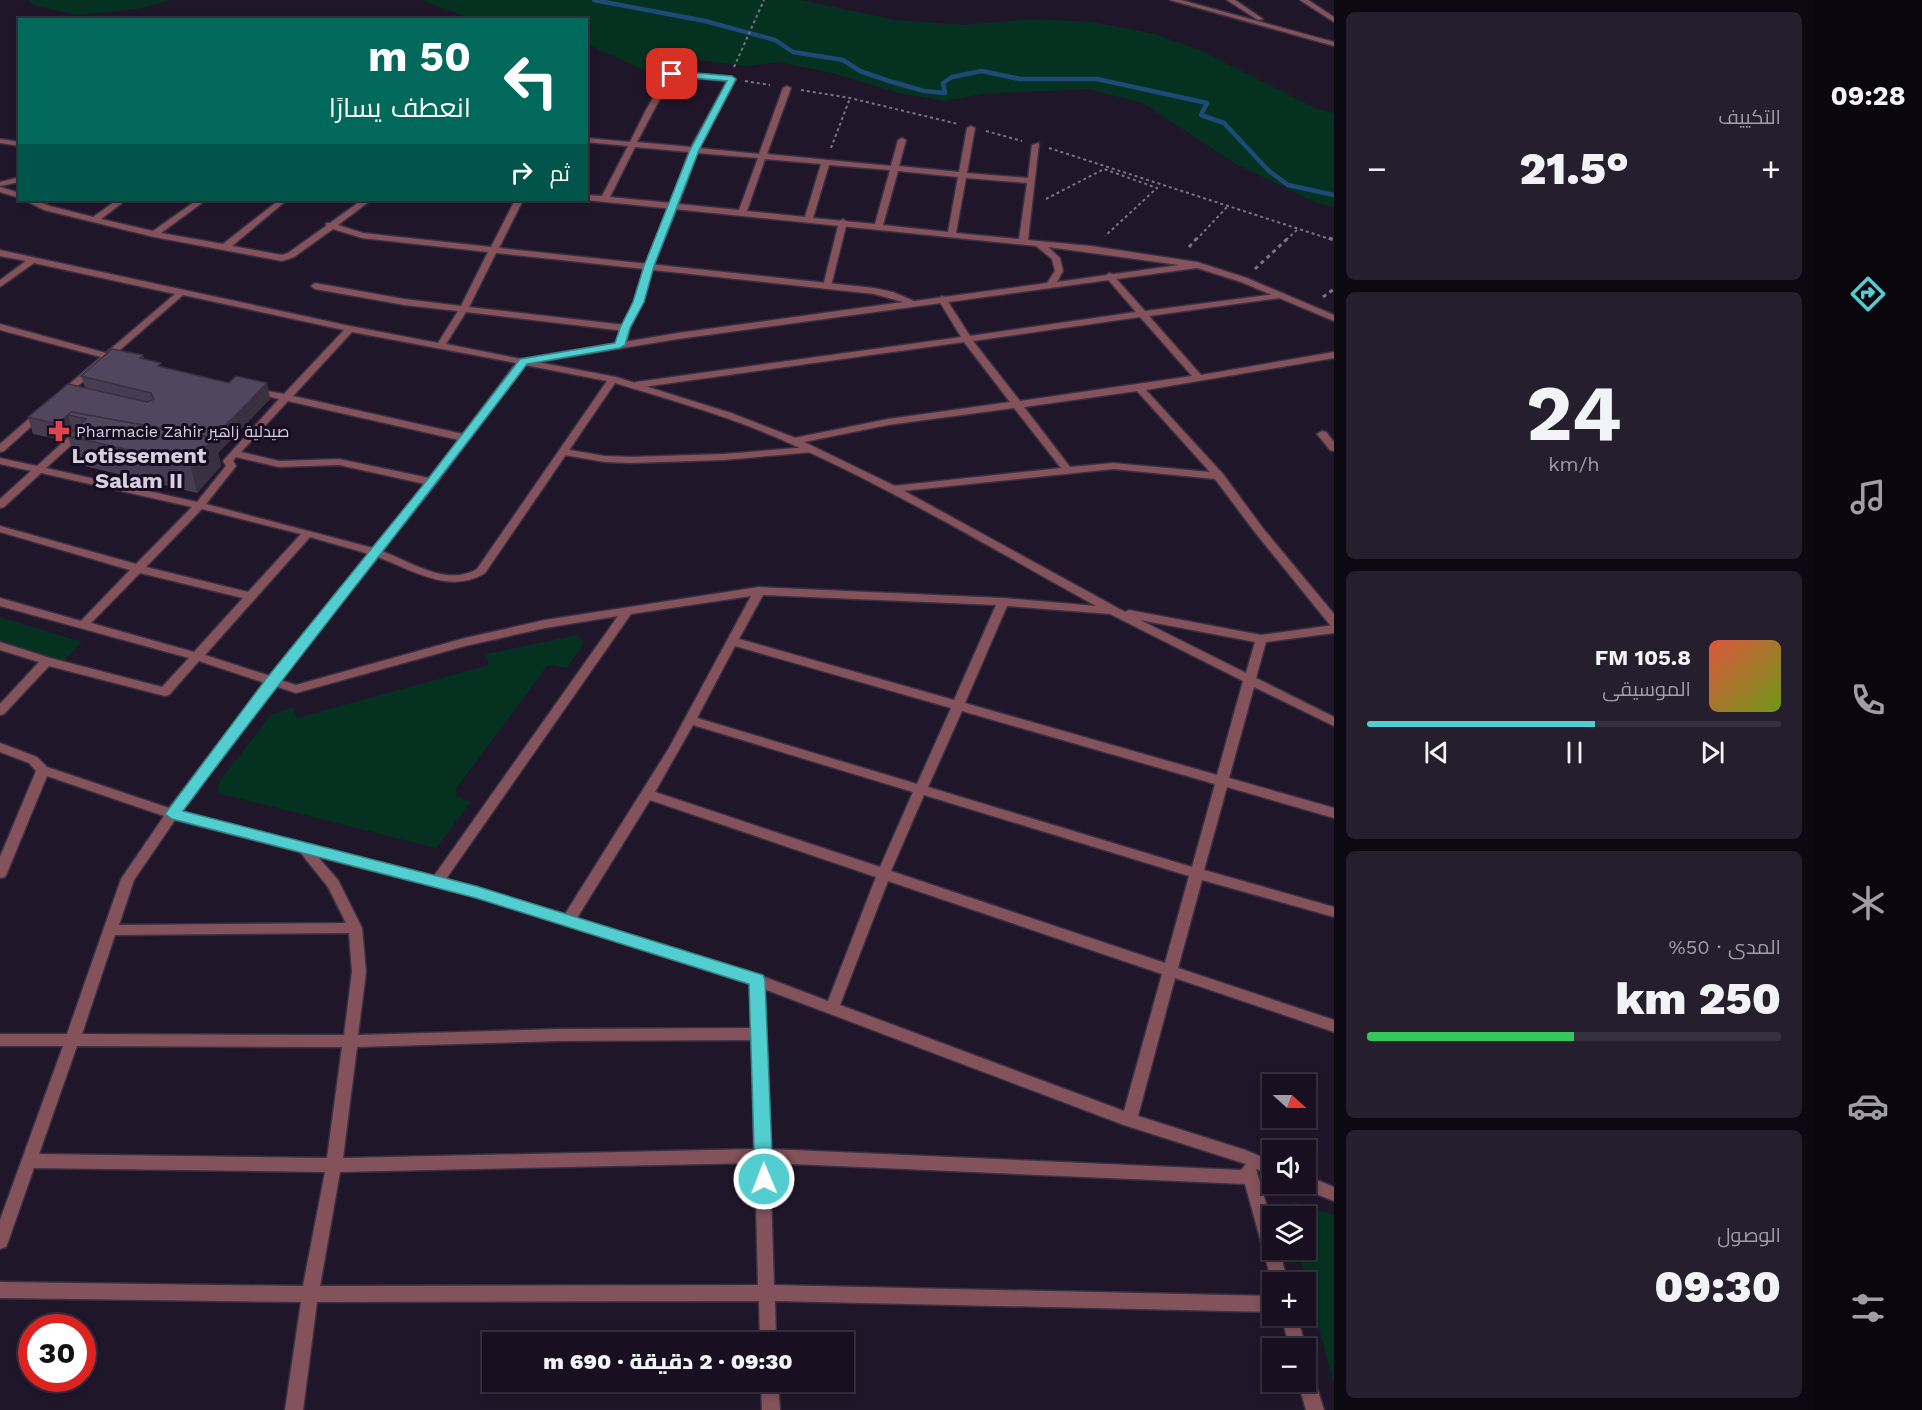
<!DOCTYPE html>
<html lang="ar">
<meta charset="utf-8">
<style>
body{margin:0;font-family:"Work Sans",Cairo,sans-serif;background:#251e2d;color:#f1f3f6;direction:rtl;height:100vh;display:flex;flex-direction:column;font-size:22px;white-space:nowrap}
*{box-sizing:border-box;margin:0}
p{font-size:20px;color:#9f9da5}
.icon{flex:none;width:33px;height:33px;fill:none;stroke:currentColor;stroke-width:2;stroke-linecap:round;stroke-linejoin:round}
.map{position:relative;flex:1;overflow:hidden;direction:ltr}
.panel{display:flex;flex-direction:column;gap:12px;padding:12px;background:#0d0912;width:480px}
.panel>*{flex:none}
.banner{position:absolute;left:18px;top:18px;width:570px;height:183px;border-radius:0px;box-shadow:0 3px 9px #0003,0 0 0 2px #36303e;direction:rtl;background:#00695c;color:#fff;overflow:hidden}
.needle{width:39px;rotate:111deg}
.fabs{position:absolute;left:1262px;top:1074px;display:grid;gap:12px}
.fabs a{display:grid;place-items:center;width:54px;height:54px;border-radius:0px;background:#181020;box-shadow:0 3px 9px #0003,0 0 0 2px #36303e;font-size:30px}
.speed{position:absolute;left:18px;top:1314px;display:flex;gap:12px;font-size:30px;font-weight:700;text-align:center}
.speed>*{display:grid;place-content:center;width:78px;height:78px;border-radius:50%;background:#181020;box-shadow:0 3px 9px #0003,0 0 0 2px #36303e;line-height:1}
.speed .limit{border:9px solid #d22;background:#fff;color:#111}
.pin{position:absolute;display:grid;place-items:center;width:51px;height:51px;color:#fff;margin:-26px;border-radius:12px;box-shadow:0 3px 9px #0006}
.me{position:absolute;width:66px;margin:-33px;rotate:359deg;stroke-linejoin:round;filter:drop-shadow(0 0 4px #0008)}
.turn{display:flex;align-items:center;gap:21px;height:126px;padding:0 18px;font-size:27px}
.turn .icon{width:78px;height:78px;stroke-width:2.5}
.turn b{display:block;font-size:42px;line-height:51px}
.then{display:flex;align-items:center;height:57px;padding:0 18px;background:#0003;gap:12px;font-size:22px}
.big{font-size:45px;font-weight:800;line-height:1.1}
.panel .widget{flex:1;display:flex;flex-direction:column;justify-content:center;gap:9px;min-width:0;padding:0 21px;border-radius:9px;background:#251e2d}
.panel .dial{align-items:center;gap:0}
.dial b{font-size:78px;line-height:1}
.song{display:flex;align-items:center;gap:18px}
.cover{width:72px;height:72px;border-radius:9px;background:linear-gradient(135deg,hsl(10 70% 55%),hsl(80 70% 35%))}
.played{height:6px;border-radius:3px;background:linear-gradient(90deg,#52cdd0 55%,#36303e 55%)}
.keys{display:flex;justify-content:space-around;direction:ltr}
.heat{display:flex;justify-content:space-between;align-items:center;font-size:33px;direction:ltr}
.charge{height:9px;border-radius:4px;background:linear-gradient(90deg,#34c759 50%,#36303e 0)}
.trip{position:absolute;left:482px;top:1332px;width:372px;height:60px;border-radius:0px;background:#181020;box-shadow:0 3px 9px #0003,0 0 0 2px #36303e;font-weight:800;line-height:60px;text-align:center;direction:rtl}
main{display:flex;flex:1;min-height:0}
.tab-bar{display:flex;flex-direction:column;width:108px;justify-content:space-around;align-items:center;background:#0a060d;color:#9f9da5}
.tab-bar .icon{width:42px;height:42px}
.tab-bar .current{color:#52cdd0}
.tab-bar b{font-size:27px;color:#f1f3f6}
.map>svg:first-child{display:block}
.green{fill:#053121}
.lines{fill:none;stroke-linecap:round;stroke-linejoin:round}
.stream{stroke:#1e4a78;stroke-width:4.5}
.service-casing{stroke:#3a3043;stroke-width:3}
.minor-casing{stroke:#3a3043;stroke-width:3}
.path-far1{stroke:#7b7384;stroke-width:2;stroke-dasharray:3 3;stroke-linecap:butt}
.path{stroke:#7b7384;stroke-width:3;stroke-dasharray:4 4;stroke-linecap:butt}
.service{fill:#84525a;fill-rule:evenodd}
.minor{fill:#84525a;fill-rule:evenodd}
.wall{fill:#473c51}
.shaded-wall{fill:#393142}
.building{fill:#52465e;stroke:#393142;stroke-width:1.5}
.route{fill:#52cdd0;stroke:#358587;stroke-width:1.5}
.labels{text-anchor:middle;stroke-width:6;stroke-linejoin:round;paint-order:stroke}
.poi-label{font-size:16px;fill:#d7d0de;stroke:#170c21;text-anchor:start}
.district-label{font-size:22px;font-weight:bold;fill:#d7d0de;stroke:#170c21}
</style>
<main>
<nav class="tab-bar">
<b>09:28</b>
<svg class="icon current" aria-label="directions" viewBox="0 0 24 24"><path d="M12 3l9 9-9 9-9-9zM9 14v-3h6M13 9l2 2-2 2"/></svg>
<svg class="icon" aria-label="music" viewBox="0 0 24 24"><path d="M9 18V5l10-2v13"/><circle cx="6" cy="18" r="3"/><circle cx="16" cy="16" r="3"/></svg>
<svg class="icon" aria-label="phone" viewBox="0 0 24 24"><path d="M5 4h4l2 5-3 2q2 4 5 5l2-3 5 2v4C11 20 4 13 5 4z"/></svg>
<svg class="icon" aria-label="climate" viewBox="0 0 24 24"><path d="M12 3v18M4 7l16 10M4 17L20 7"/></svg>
<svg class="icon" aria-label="car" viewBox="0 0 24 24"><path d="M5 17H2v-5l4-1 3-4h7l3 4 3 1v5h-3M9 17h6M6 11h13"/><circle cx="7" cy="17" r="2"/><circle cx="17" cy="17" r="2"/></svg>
<svg class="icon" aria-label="filters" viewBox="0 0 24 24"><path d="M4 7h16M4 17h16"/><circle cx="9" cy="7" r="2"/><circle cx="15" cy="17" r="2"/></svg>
</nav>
<section class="panel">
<div class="widget"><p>التكييف</p>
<div class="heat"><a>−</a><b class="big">21.5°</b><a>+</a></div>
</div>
<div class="widget dial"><b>24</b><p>km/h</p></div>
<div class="widget">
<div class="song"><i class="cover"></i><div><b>105.8 FM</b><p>الموسيقى</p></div></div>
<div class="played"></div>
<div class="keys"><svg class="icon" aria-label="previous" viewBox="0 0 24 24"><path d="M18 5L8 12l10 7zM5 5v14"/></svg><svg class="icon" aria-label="pause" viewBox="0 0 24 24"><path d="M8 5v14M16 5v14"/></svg><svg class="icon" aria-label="next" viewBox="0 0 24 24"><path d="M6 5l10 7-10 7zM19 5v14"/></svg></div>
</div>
<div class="widget"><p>المدى · 50%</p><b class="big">250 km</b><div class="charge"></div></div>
<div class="widget"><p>الوصول</p><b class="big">09:30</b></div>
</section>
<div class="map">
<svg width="1334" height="1410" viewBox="0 0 1334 1410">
<rect width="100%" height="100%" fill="#20162a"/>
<g class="green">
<path d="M 29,0 L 171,0 L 137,9 L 77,15 L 34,5 Z"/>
<path d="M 421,0 L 800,0 L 896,20 L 964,25 L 1032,19 L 1092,22 L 1155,34 L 1202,51 L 1317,109 L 1334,113 L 1334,207 L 1314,202 L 1236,164 L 1143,103 L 1088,89 L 982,94 L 945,101 L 899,93 L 832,73 L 779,62 L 745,66 L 699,60 L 665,70 L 648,72 L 587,44 L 586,20 L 472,19 Z"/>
<path d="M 0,617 L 82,642 L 62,662 L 0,646 Z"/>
<path d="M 577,635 L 584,643 L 567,668 L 553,665 L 547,666 L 456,789 L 457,796 L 471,802 L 436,848 L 221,794 L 218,790 L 219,782 L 271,715 L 293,707 L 297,718 L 489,665 L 486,654 Z"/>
<path d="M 1292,1201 L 1334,1215 L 1334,1384 L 1298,1250 L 1305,1250 L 1305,1216 L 1289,1216 L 1287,1211 Z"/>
</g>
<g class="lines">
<path class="stream" d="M 594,0 L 705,21 L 775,40 L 793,52 L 843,60 L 860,71 L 889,81 L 924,91 L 945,93 L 943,83 L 952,77 L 982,71 L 1020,79 L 1097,79 L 1207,103 L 1201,115 L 1224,123 L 1269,171 L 1288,185 L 1334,195"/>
<defs>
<g id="service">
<path d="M 671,204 L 678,206 L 653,266 L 642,302 L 630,328 L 625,345 L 623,347 L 617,347 L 615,345 C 620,329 628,316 634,301 C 646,269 655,235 671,204 Z"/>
<path d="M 843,219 L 847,222 L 831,286 L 830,288 L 824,288 L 823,286 L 839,222 Z"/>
<path d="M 1109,273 L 1112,274 L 1145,311 L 1283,293 L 1283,297 L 1280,298 L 1149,316 L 1201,375 L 1334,352 L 1334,358 L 1146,390 L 1223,474 L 1262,527 L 1334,614 L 1334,626 L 1330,625 L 1254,531 L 1215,479 L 1113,469 L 893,492 L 888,489 L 893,486 L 1061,468 L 1014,408 L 888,425 L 794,444 L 789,441 L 794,438 L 888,419 L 1010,402 L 964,342 L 636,388 L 631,385 L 636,382 L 961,337 L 938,299 L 942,296 L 945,297 L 970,336 L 1136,312 L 1105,276 ZM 1140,317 L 1192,376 L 1020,401 L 973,341 ZM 1137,391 L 1210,472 L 1113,463 L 1070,467 L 1024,407 Z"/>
<path d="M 809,447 L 814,450 L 813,452 L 724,460 L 631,463 L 605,462 L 564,455 L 559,452 L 564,449 L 605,456 L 631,457 L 724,454 Z"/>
</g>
<g id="minor">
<path d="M 1170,0 L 1181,0 L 1334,42 L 1334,46 Z"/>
<path d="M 1227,0 L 1235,0 L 1263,19 L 1258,20 Z"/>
<path d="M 1300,0 L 1308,0 L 1334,17 L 1334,22 Z"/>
<path d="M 669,72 L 732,77 L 736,79 L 699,148 L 759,154 L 783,88 L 787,86 L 791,88 L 767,154 L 891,166 L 898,140 L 902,138 L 906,140 L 899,166 L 959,172 L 967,128 L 971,126 L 975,128 L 967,173 L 1028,178 L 1032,145 L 1039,143 L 1028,240 L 1091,246 L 1197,262 L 1247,278 L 1334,315 L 1334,321 L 1241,282 L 1197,268 L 678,339 L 537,362 L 616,377 L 731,413 L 798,439 L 897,487 L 1125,612 L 1129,610 L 1261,635 L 1334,625 L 1334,633 L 1266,642 L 1256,678 L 1334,717 L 1334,726 L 1254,687 L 1229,778 L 1334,808 L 1334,818 L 1227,787 L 1204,870 L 1334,907 L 1334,917 L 1202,880 L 1178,968 L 1334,1020 L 1334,1032 L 1175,978 L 1138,1116 L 1245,1150 L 1272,1161 L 1272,1175 L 1256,1169 L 1272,1224 L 1272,1250 L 1279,1250 L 1288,1282 L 1272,1282 L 1245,1184 L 770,1163 L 774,1285 L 1272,1296 L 1272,1312 L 775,1301 L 776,1342 L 760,1342 L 759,1301 L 317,1302 L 303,1410 L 285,1410 L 301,1302 L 0,1298 L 0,1282 L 303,1286 L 325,1172 L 34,1168 L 8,1242 L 6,1247 L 0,1249 L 0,1220 L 63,1046 L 0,1046 L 0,1034 L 67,1034 L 121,879 L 164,816 L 47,776 L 7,873 L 5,877 L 0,878 L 0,857 L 36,771 L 29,763 L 0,752 L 0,743 L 37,757 L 47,767 L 169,808 L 265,683 L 199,661 L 169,695 L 165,696 L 49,666 L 4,714 L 0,715 L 0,704 L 39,662 L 0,650 L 0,642 L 50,658 L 162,687 L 189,658 L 0,606 L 0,598 L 81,621 L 130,570 L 0,532 L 0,526 L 136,564 L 192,507 L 41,473 L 4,507 L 0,508 L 0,499 L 31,471 L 0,464 L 0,458 L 37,466 L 73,433 L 87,434 L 87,438 L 79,438 L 46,468 L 197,502 L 226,466 L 223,461 L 279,399 L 250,392 L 250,388 L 284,394 L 344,330 L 183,295 L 114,355 L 122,357 L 122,361 L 109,359 L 65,397 L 59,397 L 59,393 L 101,357 L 0,330 L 0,324 L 106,353 L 175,294 L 34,263 L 0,287 L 0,280 L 26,261 L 0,256 L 0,250 L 350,326 L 438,343 L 458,311 L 404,305 L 315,289 L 311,286 L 315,283 L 404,299 L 461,306 L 488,252 L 362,238 L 333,229 L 294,257 L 282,261 L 154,237 L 44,210 L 24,200 L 34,200 L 50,206 L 93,217 L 117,200 L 126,200 L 101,219 L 153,231 L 197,200 L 206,200 L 161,233 L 223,244 L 279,200 L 287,200 L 232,246 L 282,255 L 288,253 L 326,226 L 326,223 L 330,223 L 362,200 L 371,200 L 338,225 L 363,233 L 491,247 L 515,200 L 523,200 L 499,248 L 874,288 L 893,292 L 914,301 L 1047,283 L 1055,271 L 1052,259 L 1036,246 L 586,200 L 586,195 L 602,196 L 628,146 L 586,142 L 586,138 L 630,142 L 647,108 ZM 674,76 L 727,81 L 691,147 L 637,142 L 655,108 ZM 635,147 L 689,152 L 671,203 L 610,197 ZM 697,153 L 758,158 L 739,210 L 679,204 ZM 765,159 L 821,164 L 805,217 L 747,211 ZM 829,165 L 890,170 L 875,224 L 813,218 ZM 898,171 L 958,177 L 948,232 L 883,225 ZM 966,178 L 1027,183 L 1019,239 L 956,233 ZM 1048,247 L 1179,265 L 1057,282 L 1063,271 L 1060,258 ZM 496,253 L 874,294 L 903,302 L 678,333 L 521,359 L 446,344 L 466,312 L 625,331 L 630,328 L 625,325 L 469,307 ZM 352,332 L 516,363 L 463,434 L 293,396 ZM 525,365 L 607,381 L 477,569 C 447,587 411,562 382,551 L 436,484 ZM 615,383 C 674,401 735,418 791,444 C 896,491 995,550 1096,606 L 1003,598 L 759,587 L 545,620 L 465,638 L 296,685 L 280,680 L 378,557 C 412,570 450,595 485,573 ZM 288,401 L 459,440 L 429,478 L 339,459 L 279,461 L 241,452 ZM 236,457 L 279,467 L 339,465 L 425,484 L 373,548 L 206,504 L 236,466 L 233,461 ZM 202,509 L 301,534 L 248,592 L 146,567 ZM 310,537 L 369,554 L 270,676 L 205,655 ZM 140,573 L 243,598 L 194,652 L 91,623 ZM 763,595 L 996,605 L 954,700 L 739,639 ZM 751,596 L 669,748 L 565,914 L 446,879 L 631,614 ZM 1007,606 L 1110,614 L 1243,681 L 1217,775 L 965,703 ZM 618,616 L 434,876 L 181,812 L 275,686 L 296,693 L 465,646 L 545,628 ZM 1140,620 L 1255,642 L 1246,673 ZM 735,646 L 951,708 L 917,784 L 697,718 ZM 962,711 L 1215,784 L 1192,867 L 928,787 ZM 693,725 L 913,792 L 880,867 L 655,792 ZM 924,795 L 1189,876 L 1165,963 L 891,871 ZM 650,800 L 876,877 L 828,1001 L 757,974 L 577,918 ZM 175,820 L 300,852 L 328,887 L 346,923 L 119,925 L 134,880 ZM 318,857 L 476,897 L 750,984 L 751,1028 L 559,1029 L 358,1035 L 366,972 L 362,928 L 338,880 ZM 888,881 L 1162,974 L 1124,1111 L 840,1005 ZM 349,933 L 352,972 L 344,1035 L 82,1034 L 115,935 ZM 764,989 L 1124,1125 L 1246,1164 L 1241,1170 L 770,1149 ZM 752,1040 L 754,1149 L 343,1158 L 357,1047 L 559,1041 ZM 77,1046 L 342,1047 L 327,1158 L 39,1154 ZM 755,1163 L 758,1285 L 320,1286 L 340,1172 Z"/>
<path d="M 0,139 L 20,142 L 20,146 L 0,143 Z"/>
<path d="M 20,177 L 20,182 L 0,186 L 0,182 Z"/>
<path d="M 0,187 L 20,193 L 20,198 L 0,192 Z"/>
<path d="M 42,409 L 45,410 L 45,414 L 4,451 L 0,452 L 0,444 L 39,410 Z"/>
<path d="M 1322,431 L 1326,432 L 1334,442 L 1334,451 L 1330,450 L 1317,434 Z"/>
<path d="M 1305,1175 L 1334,1187 L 1334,1201 L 1299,1187 L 1298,1184 L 1305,1184 Z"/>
<path d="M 1281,1316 L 1297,1316 L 1306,1348 L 1305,1351 L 1305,1348 L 1290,1348 Z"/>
<path d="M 1305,1367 L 1311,1369 L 1324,1410 L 1306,1410 L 1298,1382 L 1305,1382 Z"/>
<path d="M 761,1382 L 778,1382 L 780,1410 L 762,1410 Z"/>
</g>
</defs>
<use href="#service" class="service-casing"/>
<use href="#minor" class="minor-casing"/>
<g class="path-far1">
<path d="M 734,67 L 764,0"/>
<path d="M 745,81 L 770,85"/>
<path d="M 801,90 L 850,98 L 958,124"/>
<path d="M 986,131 L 1022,141"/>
<path d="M 831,148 L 850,98"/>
<path d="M 1049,148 L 1333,240"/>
<path d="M 1046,199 L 1104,169 L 1157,188 L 1105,236"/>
<path d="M 1196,240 L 1228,206"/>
<path d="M 1286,240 L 1298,229"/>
</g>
<g class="path">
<path d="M 1329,238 L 1334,240"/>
<path d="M 1189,247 L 1197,238"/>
<path d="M 1255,269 L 1288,238"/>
<path d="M 1323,297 L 1334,289"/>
</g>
<use href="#service" class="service"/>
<use href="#minor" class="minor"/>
</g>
<path class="wall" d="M 143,355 L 144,359 L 162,367 L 229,383 L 267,383 L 270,399 L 218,453 L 221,466 L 197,493 L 76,464 L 68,436 L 73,431 L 62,440 L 33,434 L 28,417 L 85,388 L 81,376 Z"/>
<g class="shaded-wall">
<path d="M 267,383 L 270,399 L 218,453 L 221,466 L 197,493 L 190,464 L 213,438 Z"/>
<path d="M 67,415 L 68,415 L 73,431 L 62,440 L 57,424 Z"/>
</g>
<g class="building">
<path d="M 112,349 L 143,355 L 140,358 L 161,363 L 158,366 L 229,383 L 236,376 L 267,383 L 213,438 L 71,412 L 57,424 L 28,417 L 68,384 L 147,402 L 154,399 L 151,393 L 81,376 Z"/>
<path d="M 71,412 L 214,438 L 190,464 L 68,436 L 86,419 L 68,415 Z"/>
</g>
<path class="route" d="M 672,71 L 732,76 L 736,79 L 699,150 L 654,266 L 644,302 L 630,328 L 625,345 L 620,348 L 527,364 C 414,514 295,660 183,811 L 476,886 L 763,975 L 765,980 L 773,1179 L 771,1185 L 764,1187 L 758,1185 L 755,1179 L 749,984 L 476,898 L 172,819 L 165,814 L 266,679 L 428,479 L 520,359 L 615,343 L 620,328 L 633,302 L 644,266 L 690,150 L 727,81 L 669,76 L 669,72 Z"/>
<defs>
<symbol id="pharmacy-bare" viewBox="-9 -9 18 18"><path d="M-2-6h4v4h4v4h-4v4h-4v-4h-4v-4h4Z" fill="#e0444e" stroke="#170c21" stroke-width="2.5" paint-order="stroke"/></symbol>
</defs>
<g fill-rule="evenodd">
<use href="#pharmacy-bare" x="44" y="416" width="30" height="30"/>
</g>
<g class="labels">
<g class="poi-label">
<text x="76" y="437">Pharmacie Zahir صيدلية زاهير</text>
</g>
<g class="district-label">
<text x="139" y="463">Lotissement<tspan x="139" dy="25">Salam II</tspan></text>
</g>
</g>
</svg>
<div class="fabs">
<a><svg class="needle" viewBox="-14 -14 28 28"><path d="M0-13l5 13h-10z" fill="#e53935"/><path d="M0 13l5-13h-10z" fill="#9f9da5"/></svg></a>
<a><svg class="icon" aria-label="sound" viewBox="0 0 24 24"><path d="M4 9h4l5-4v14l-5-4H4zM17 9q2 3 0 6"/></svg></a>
<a><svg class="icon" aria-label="layers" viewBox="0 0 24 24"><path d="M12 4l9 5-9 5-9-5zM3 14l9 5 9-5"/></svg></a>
<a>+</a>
<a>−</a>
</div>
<div class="speed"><div class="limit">30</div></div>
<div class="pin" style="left:672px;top:74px;background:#d93025"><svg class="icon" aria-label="arrive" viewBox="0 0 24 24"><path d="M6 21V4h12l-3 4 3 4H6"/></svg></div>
<svg class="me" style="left:764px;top:1179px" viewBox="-20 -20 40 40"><circle r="17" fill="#52cdd0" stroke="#fff" stroke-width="3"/><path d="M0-11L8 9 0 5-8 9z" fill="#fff"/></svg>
<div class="trip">09:30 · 2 دقيقة · 690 m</div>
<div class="banner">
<div class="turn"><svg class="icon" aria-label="left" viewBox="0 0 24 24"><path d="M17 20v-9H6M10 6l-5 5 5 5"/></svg><div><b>50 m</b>انعطف يسارًا</div></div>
<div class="then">ثم<svg class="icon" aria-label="right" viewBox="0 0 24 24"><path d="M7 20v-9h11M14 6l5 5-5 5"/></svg></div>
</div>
</div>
</main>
